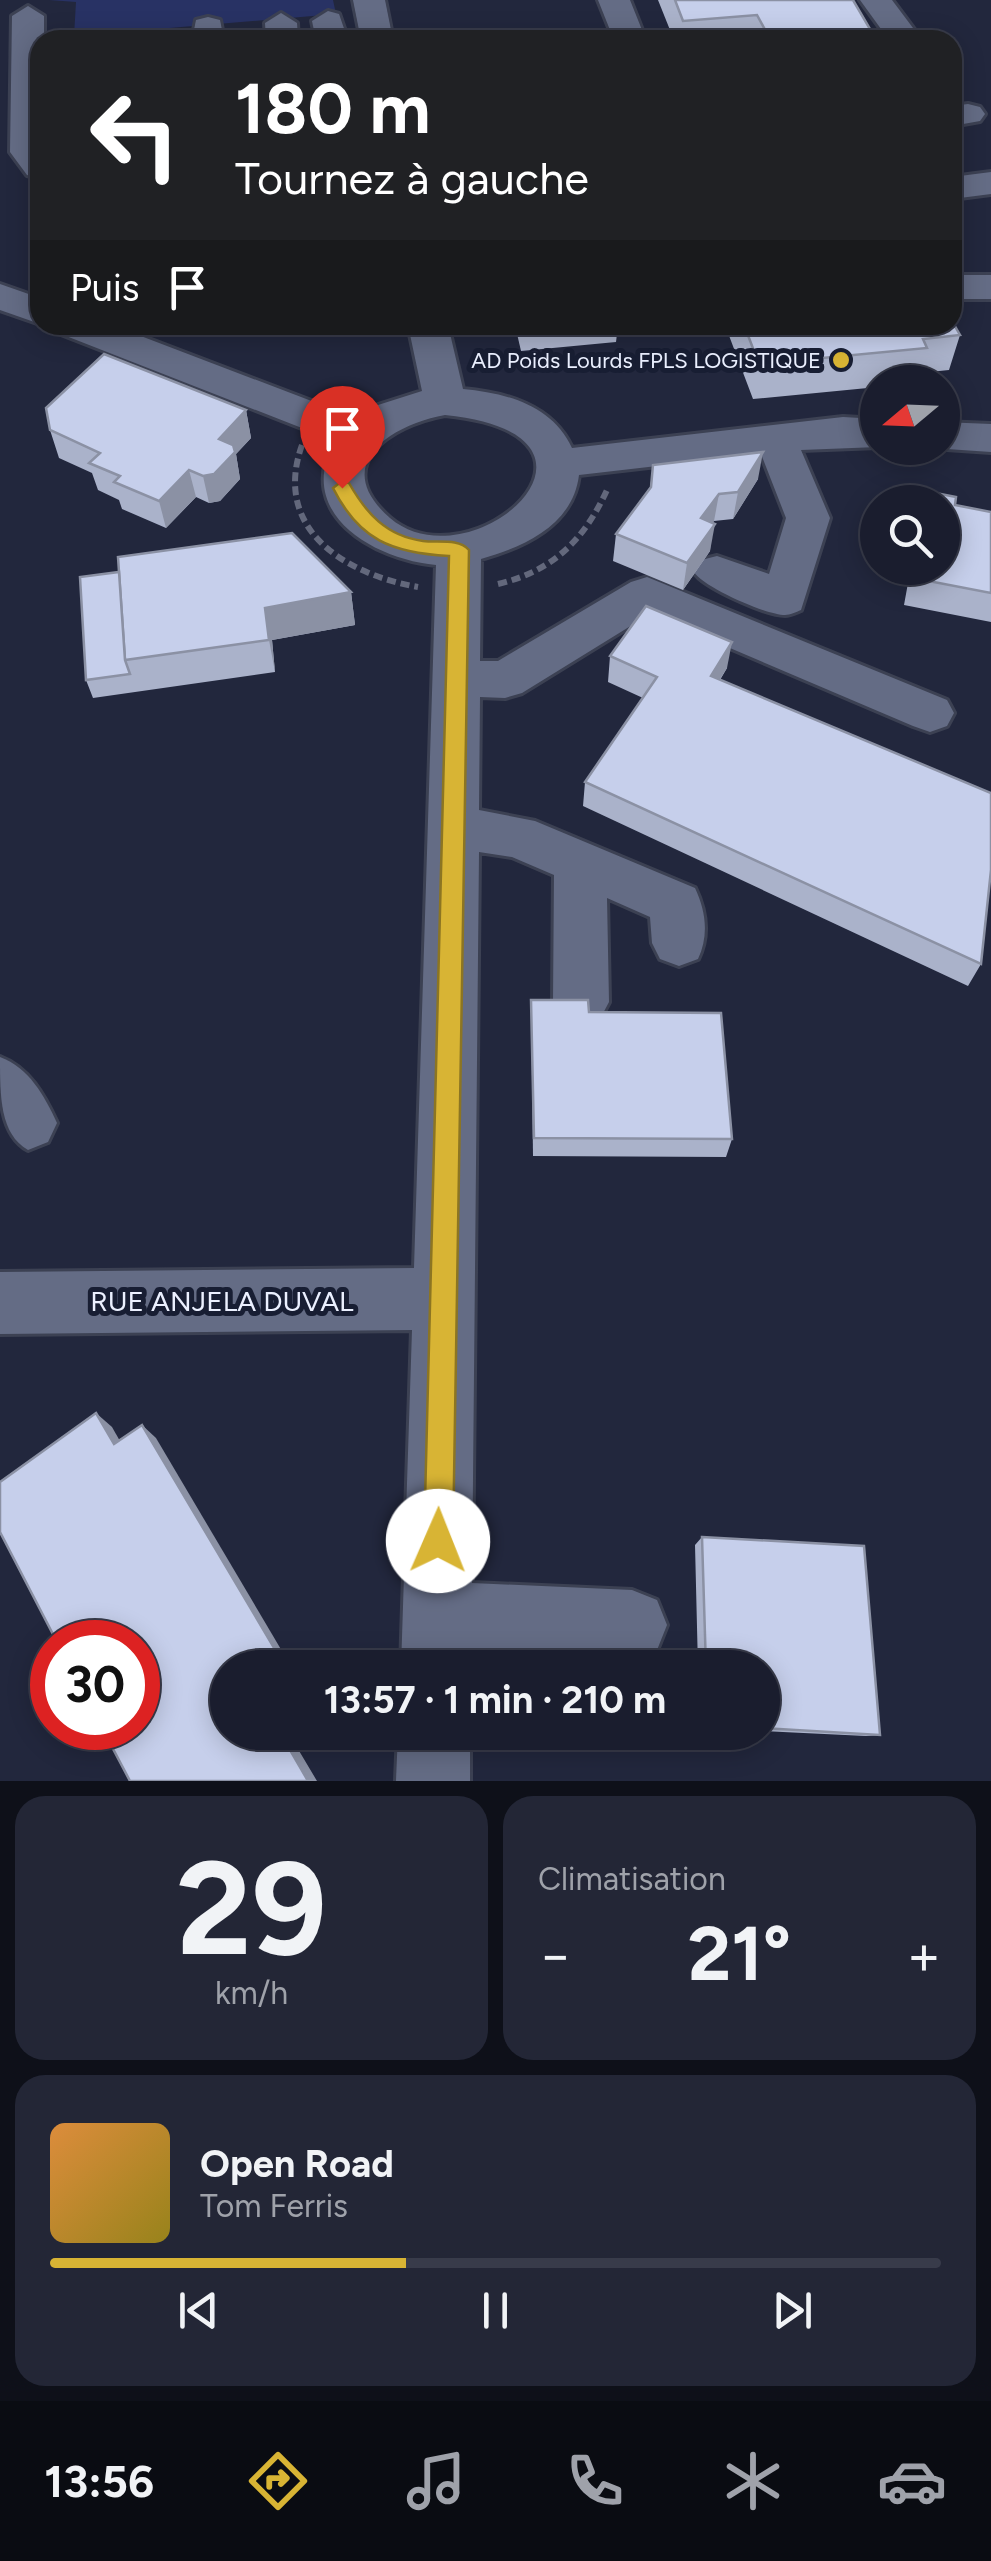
<!DOCTYPE html>
<html lang="fr">
<meta charset="utf-8">
<style>
body{margin:0;font-family:Figtree,sans-serif;background:#232636;color:#f1f3f6;height:100vh;display:flex;flex-direction:column;font-size:38px;white-space:nowrap}
*{box-sizing:border-box;margin:0}
p{font-size:32px;color:#9fa2aa}
.icon{flex:none;width:55px;height:55px;fill:none;stroke:currentColor;stroke-width:2;stroke-linecap:round;stroke-linejoin:round}
.map{position:relative;height:1781px;overflow:hidden}
.side{display:flex;flex-direction:column;gap:15px;padding:15px;background:#0e1019;flex:1}
.side>*{flex:none}
.guide{position:absolute;left:30px;top:30px;width:932px;height:305px;border-radius:30px;box-shadow:0 5px 25px #0003,0 0 0 2px #383b4a;background:#202124;color:#fff;overflow:hidden}
.needle{width:65px;rotate:251deg}
.buttons{position:absolute;left:860px;top:365px;display:grid;gap:20px}
.buttons a{display:grid;place-items:center;width:100px;height:100px;border-radius:50%;background:#1a1d2e;box-shadow:0 5px 25px #0003,0 0 0 2px #383b4a;font-size:50px}
.speed{position:absolute;left:30px;top:1620px;display:flex;gap:20px;font-size:50px;font-weight:700;text-align:center}
.speed>*{display:grid;place-content:center;width:130px;height:130px;border-radius:50%;background:#1a1d2e;box-shadow:0 5px 25px #0003,0 0 0 2px #383b4a;line-height:1}
.speed .limit{border:15px solid #d22;background:#fff;color:#111}
.pin{position:absolute;display:grid;place-items:center;width:85px;height:85px;color:#fff;margin:-102px -42px;border-radius:50% 50% 50% 0;rotate:-45deg;box-shadow:0 0 10px #0007}
.pin .icon{rotate:45deg}
.me{position:absolute;width:110px;margin:-55px;rotate:1deg;stroke-linejoin:round;filter:drop-shadow(0 0 8px #0008)}
.turn{display:flex;align-items:center;gap:35px;height:210px;padding:0 40px;font-size:45px}
.turn .icon{width:130px;height:130px;stroke-width:2.5}
.turn b{display:block;font-size:70px;line-height:85px}
.then{display:flex;align-items:center;height:95px;padding:0 40px;background:#0003;gap:20px;font-size:38px}
.big{font-size:75px;font-weight:700;line-height:1.1}
.side .widget{flex:1;display:flex;flex-direction:column;justify-content:center;gap:15px;min-width:0;padding:0 35px;border-radius:30px;background:#232636}
.side .dial{align-items:center;gap:0}
.dial b{font-size:130px;line-height:1}
.song{display:flex;align-items:center;gap:30px}
.cover{width:120px;height:120px;border-radius:15px;background:linear-gradient(135deg,hsl(30 70% 55%),hsl(50 70% 35%))}
.played{height:10px;border-radius:5px;background:linear-gradient(90deg,#d8b434 40%,#383b4a 40%)}
.keys{display:flex;justify-content:space-around;direction:ltr}
.heat{display:flex;justify-content:space-between;align-items:center;font-size:55px;direction:ltr}
.side .tiles{flex:1;display:grid;gap:15px;grid-template-columns:1fr 1fr}
.widget:last-child{grid-column:span 2}
.trip{position:absolute;left:210px;top:1650px;width:570px;height:100px;border-radius:50px;background:#1a1d2e;box-shadow:0 5px 25px #0003,0 0 0 2px #383b4a;font-weight:700;line-height:100px;text-align:center}
.tab-bar{display:flex;height:160px;justify-content:space-around;align-items:center;background:#0a0c12;color:#9fa2aa}
.tab-bar .icon{width:70px;height:70px}
.tab-bar .current{color:#d8b434}
.tab-bar b{font-size:45px;color:#f1f3f6}
.map>svg:first-child{display:block}
.green{fill:#283264}
.lines{fill:none;stroke-linecap:round;stroke-linejoin:round}
.minor-casing{stroke:#3c4153;stroke-width:6}
.path{stroke:#63687c;stroke-width:6;stroke-dasharray:9 5;stroke-linecap:butt}
.minor{fill:#646c85;fill-rule:evenodd}
.wall{fill:#aab2ca}
.shaded-wall{fill:#8b91a4}
.building{fill:#c6cfeb;stroke:#8b91a4;stroke-width:2.5}
.route{fill:#d8b434;stroke:#8c7522;stroke-width:2.5}
.poi-dot{fill:#d8b434;stroke:#181e33;stroke-width:4}
.labels{text-anchor:middle;stroke-width:10;stroke-linejoin:round;paint-order:stroke}
.far-poi-label{font-size:22px;fill:#ebf0ff;stroke:#181e33;text-anchor:end}
.street-label{font-size:28px;fill:#ebf0ff;stroke:#181e33}
</style>
<div class="map">
<svg width="991" height="1781" viewBox="0 0 991 1781">
<rect width="100%" height="100%" fill="#22273d"/>
<path class="green" d="M 49,0 L 333,0 L 336,14 L 74,36 L 76,2 Z"/>
<g class="lines">
<defs>
<g id="minor">
<path d="M 353,0 L 385,0 L 393,40 L 361,40 Z"/>
<path d="M 598,0 L 630,0 L 646,40 L 614,40 Z"/>
<path d="M 860,0 L 892,0 L 922,40 L 889,40 Z"/>
<path d="M 28,6 L 44,16 L 44,40 L 40,40 L 40,178 L 27,175 L 10,152 L 12,16 Z"/>
<path d="M 328,11 L 339,14 L 348,40 L 316,40 L 312,21 Z"/>
<path d="M 281,13 L 297,23 L 298,40 L 266,40 L 265,23 Z"/>
<path d="M 208,17 L 220,20 L 224,40 L 192,40 L 196,20 Z"/>
<path d="M 968,104 L 980,107 L 985,114 L 980,121 L 952,126 L 952,106 Z"/>
<path d="M 991,172 L 991,194 L 952,199 L 952,177 Z"/>
<rect x="952" y="275" width="39" height="24"/>
<path d="M 0,284 L 40,298 L 40,324 L 0,310 Z"/>
<path d="M 55,325 L 112,325 L 356,418 L 378,405 L 422,391 L 408,325 L 448,325 L 463,389 C 506,393 552,405 572,448 L 843,417 L 878,419 L 878,447 L 801,450 L 830,518 L 801,610 C 796,612 790,615 785,615 C 766,615 703,587 694,572 L 701,560 L 717,556 L 769,574 L 786,518 L 761,454 L 579,475 C 573,525 524,547 481,559 L 480,661 L 498,661 L 631,582 L 647,577 L 947,700 L 954,713 L 947,726 L 930,732 L 913,726 L 650,614 L 522,693 L 505,698 L 480,697 L 479,810 L 535,821 L 695,888 C 706,911 709,936 698,959 L 679,966 L 660,959 L 652,943 L 650,917 L 607,898 L 609,1002 L 600,1019 L 581,1026 L 562,1019 L 553,1002 L 554,875 L 512,857 L 479,852 L 472,1583 L 632,1590 L 657,1600 L 667,1625 L 657,1650 L 632,1660 L 471,1652 L 471,1668 L 401,1668 L 412,1330 L 0,1334 L 0,1272 L 414,1268 L 436,565 C 373,559 294,513 335,441 L 61,334 ZM 445,415 C 642,435 471,587 390,518 C 329,465 390,425 445,415 Z"/>
<path d="M 942,422 L 991,424 L 991,452 L 932,448 L 942,448 Z"/>
<path d="M 0,1057 C 29,1068 44,1095 57,1123 L 48,1142 L 28,1150 C 0,1134 0,1097 0,1057 Z"/>
<path d="M 398,1732 L 470,1732 L 470,1781 L 396,1781 Z"/>
</g>
</defs>
<use href="#minor" class="minor-casing"/>
<g class="path">
<path d="M 302,445 C 272,529 344,574 418,587"/>
<path d="M 498,584 C 553,571 584,540 607,490"/>
</g>
<use href="#minor" class="minor"/>
</g>
<g class="wall">
<path d="M 658,0 L 853,0 L 869,40 L 674,40 Z"/>
<path d="M 515,325 L 618,325 L 616,342 L 521,351 Z"/>
<path d="M 725,325 L 952,325 L 960,335 L 949,370 L 920,373 L 917,382 L 878,382 L 878,387 L 753,399 Z"/>
<path d="M 246,410 L 251,438 L 236,454 L 240,479 L 220,501 L 209,503 L 196,497 L 166,528 L 122,509 L 119,500 L 98,490 L 92,473 L 59,458 L 50,430 Z"/>
<path d="M 653,465 L 758,479 L 733,519 L 714,521 L 712,523 L 710,551 L 683,590 L 613,561 L 616,534 L 650,489 Z"/>
<path d="M 920,490 L 955,505 L 991,512 L 991,622 L 904,605 L 908,583 L 899,582 L 902,568 L 942,568 L 942,502 L 916,502 Z"/>
<path d="M 80,577 L 351,592 L 355,625 L 272,640 L 275,672 L 93,698 L 86,680 Z"/>
<path d="M 610,656 L 727,668 L 720,680 L 981,964 L 968,986 L 583,806 L 585,782 L 643,698 L 608,682 Z"/>
<path d="M 531,1000 L 589,1012 L 732,1139 L 726,1157 L 533,1156 Z"/>
<path d="M 702,1537 L 880,1735 L 866,1736 L 762,1731 L 762,1668 L 698,1668 L 695,1545 Z"/>
</g>
<g class="shaded-wall">
<path d="M 246,410 L 251,438 L 236,454 L 240,479 L 220,501 L 209,503 L 203,476 L 219,439 Z"/>
<path d="M 763,452 L 758,479 L 733,519 L 738,492 Z"/>
<path d="M 189,470 L 196,497 L 166,528 L 159,501 Z"/>
<path d="M 719,494 L 714,521 L 697,545 L 701,518 Z"/>
<path d="M 715,524 L 710,551 L 683,590 L 687,563 Z"/>
<path d="M 351,592 L 355,625 L 272,640 L 275,672 L 269,640 L 265,608 Z"/>
<path d="M 732,642 L 727,668 L 706,701 L 711,676 Z"/>
<path d="M 96,1413 L 112,1427 L 129,1457 L 114,1444 Z"/>
<path d="M 142,1425 L 156,1438 L 292,1668 L 286,1668 Z"/>
<path d="M 299,1732 L 309,1732 L 295,1744 L 317,1781 L 308,1781 L 286,1743 Z"/>
</g>
<g class="building">
<path d="M 675,0 L 853,0 L 870,29 L 869,40 L 815,40 L 812,34 L 769,37 L 757,15 L 683,21 Z"/>
<path d="M 952,321 L 960,335 L 923,339 L 927,348 L 759,364 L 744,325 L 952,325 Z"/>
<path d="M 104,354 L 246,410 L 219,439 L 233,445 L 235,452 L 214,474 L 203,476 L 189,470 L 159,501 L 114,482 L 120,476 L 89,463 L 100,453 L 50,430 L 46,408 Z"/>
<path d="M 763,452 L 738,492 L 719,494 L 701,518 L 715,524 L 687,563 L 616,534 L 651,487 L 653,465 Z"/>
<path d="M 920,490 L 956,497 L 955,505 L 991,512 L 991,593 L 913,578 L 915,568 L 942,568 L 942,502 L 917,502 Z"/>
<path d="M 292,533 L 351,592 L 265,608 L 269,640 L 125,660 L 118,557 Z"/>
<path d="M 903,568 L 912,568 L 911,574 L 903,572 Z"/>
<path d="M 119,572 L 125,660 L 130,674 L 86,680 L 80,577 Z"/>
<path d="M 646,606 L 732,642 L 711,676 L 991,793 L 991,870 L 981,964 L 585,782 L 657,677 L 610,656 Z"/>
<path d="M 531,1000 L 588,1000 L 589,1012 L 721,1013 L 732,1139 L 534,1138 Z"/>
<path d="M 96,1413 L 114,1444 L 142,1425 L 286,1668 L 228,1668 L 228,1732 L 299,1732 L 286,1743 L 308,1781 L 130,1781 L 102,1728 L 138,1728 L 138,1642 L 57,1642 L 0,1532 L 0,1482 Z"/>
<path d="M 702,1537 L 864,1546 L 880,1735 L 762,1728 L 762,1668 L 706,1668 Z"/>
</g>
<path class="route" d="M 342,481 L 349,483 C 366,513 386,536 423,541 C 438,543 458,538 469,550 L 453,1541 L 449,1552 L 438,1556 L 428,1552 L 424,1541 L 449,556 C 392,553 359,540 333,488 Z"/>
<circle class="poi-dot" cx="841" cy="360" r="10"/>
<g class="labels">
<g class="far-poi-label">
<text x="821" y="368">AD Poids Lourds FPLS LOGISTIQUE</text>
</g>
<g class="street-label">
<text x="222" y="1311">RUE ANJELA DUVAL</text>
</g>
</g>
</svg>
<div class="buttons">
<a><svg class="needle" viewBox="-14 -14 28 28"><path d="M0-13l5 13h-10z" fill="#e53935"/><path d="M0 13l5-13h-10z" fill="#9fa2aa"/></svg></a>
<a><svg class="icon" aria-label="search" viewBox="0 0 24 24"><circle cx="10" cy="10" r="6"/><path d="M15 15l6 6"/></svg></a>
</div>
<div class="speed"><div class="limit">30</div></div>
<div class="pin" style="left:342px;top:488px;background:#d93025"><svg class="icon" aria-label="arrive" viewBox="0 0 24 24"><path d="M6 21V4h12l-3 4 3 4H6"/></svg></div>
<svg class="me" style="left:438px;top:1541px" viewBox="-20 -20 40 40"><circle r="19" fill="#fff"/><path d="M0-13L10 11 0 6-10 11z" fill="#d8b434"/></svg>
<div class="trip">13:57 · 1 min · 210 m</div>
<div class="guide">
<div class="turn"><svg class="icon" aria-label="left" viewBox="0 0 24 24"><path d="M17 20v-9H6M10 6l-5 5 5 5"/></svg><div><b>180 m</b>Tournez à gauche</div></div>
<div class="then">Puis<svg class="icon" aria-label="arrive" viewBox="0 0 24 24"><path d="M6 21V4h12l-3 4 3 4H6"/></svg></div>
</div>
</div>
<section class="side">
<div class="tiles">
<div class="widget dial"><b>29</b><p>km/h</p></div>
<div class="widget"><p>Climatisation</p>
<div class="heat"><a>−</a><b class="big">21°</b><a>+</a></div>
</div>
<div class="widget">
<div class="song"><i class="cover"></i><div><b>Open Road</b><p>Tom Ferris</p></div></div>
<div class="played"></div>
<div class="keys"><svg class="icon" aria-label="previous" viewBox="0 0 24 24"><path d="M18 5L8 12l10 7zM5 5v14"/></svg><svg class="icon" aria-label="pause" viewBox="0 0 24 24"><path d="M8 5v14M16 5v14"/></svg><svg class="icon" aria-label="next" viewBox="0 0 24 24"><path d="M6 5l10 7-10 7zM19 5v14"/></svg></div>
</div>
</div>
</section>
<nav class="tab-bar">
<b>13:56</b>
<svg class="icon current" aria-label="directions" viewBox="0 0 24 24"><path d="M12 3l9 9-9 9-9-9zM9 14v-3h6M13 9l2 2-2 2"/></svg>
<svg class="icon" aria-label="music" viewBox="0 0 24 24"><path d="M9 18V5l10-2v13"/><circle cx="6" cy="18" r="3"/><circle cx="16" cy="16" r="3"/></svg>
<svg class="icon" aria-label="phone" viewBox="0 0 24 24"><path d="M5 4h4l2 5-3 2q2 4 5 5l2-3 5 2v4C11 20 4 13 5 4z"/></svg>
<svg class="icon" aria-label="climate" viewBox="0 0 24 24"><path d="M12 3v18M4 7l16 10M4 17L20 7"/></svg>
<svg class="icon" aria-label="car" viewBox="0 0 24 24"><path d="M5 17H2v-5l4-1 3-4h7l3 4 3 1v5h-3M9 17h6M6 11h13"/><circle cx="7" cy="17" r="2"/><circle cx="17" cy="17" r="2"/></svg>
</nav>
